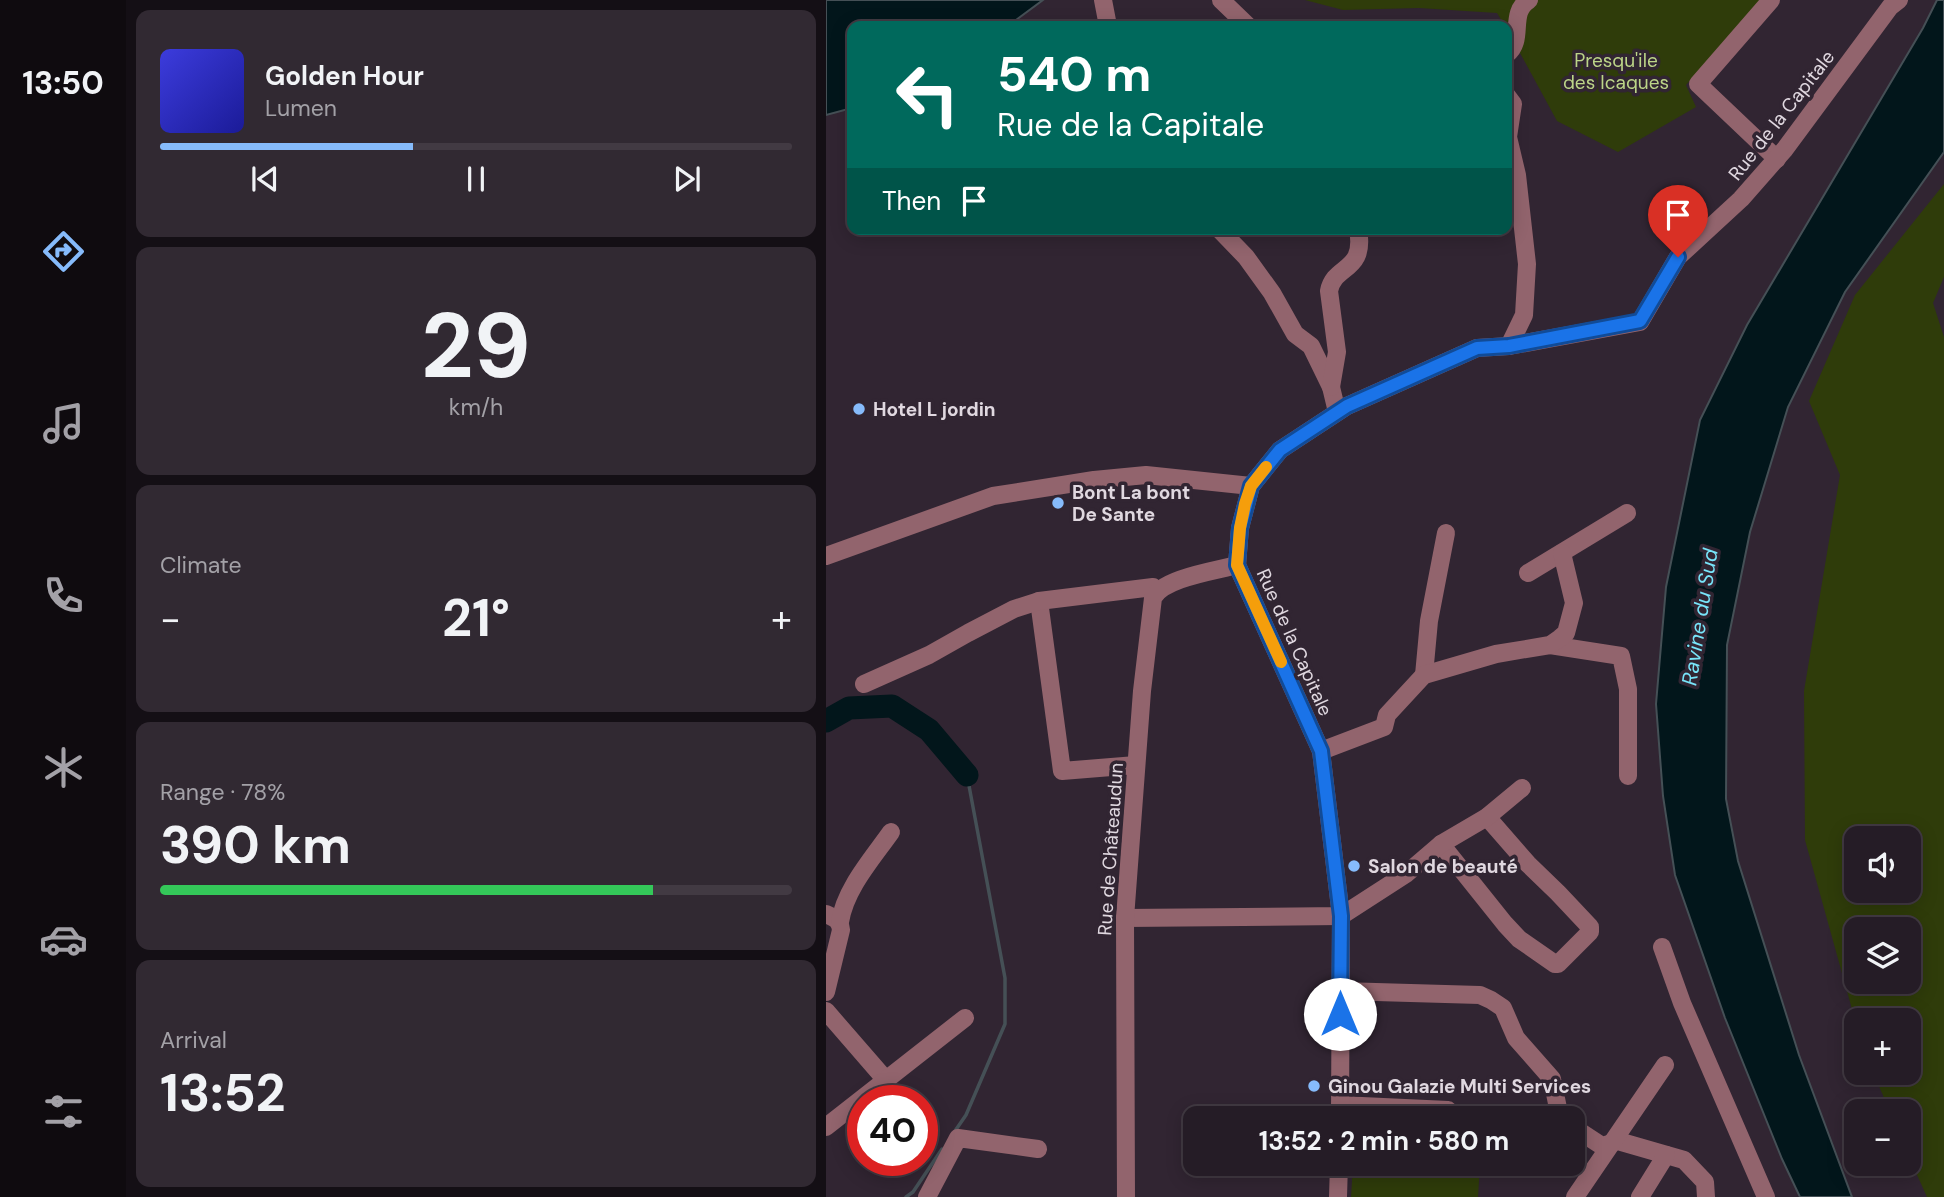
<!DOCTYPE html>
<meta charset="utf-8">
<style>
body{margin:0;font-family:"DM Sans",sans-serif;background:#312932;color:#f1f3f6;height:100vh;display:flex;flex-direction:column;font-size:26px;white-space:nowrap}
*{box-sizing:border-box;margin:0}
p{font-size:23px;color:#a3a1a7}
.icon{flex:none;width:38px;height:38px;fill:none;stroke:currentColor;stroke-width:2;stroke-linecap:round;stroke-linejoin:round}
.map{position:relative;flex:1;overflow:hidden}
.drawer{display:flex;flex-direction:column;gap:10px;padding:10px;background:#140f15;width:700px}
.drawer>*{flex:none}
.banner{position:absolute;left:21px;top:21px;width:665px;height:214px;border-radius:14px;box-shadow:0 4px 18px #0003,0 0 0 2px #423a43;background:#00695c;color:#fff;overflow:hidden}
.fabs{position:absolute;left:1018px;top:826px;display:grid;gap:14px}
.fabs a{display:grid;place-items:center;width:77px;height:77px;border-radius:14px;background:#251c26;box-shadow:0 4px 18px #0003,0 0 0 2px #423a43;font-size:35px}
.speed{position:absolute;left:21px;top:1085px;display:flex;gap:14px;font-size:35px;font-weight:700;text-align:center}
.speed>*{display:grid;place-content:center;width:91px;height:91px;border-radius:50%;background:#251c26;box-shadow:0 4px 18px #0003,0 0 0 2px #423a43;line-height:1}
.speed .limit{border:10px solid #d22;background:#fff;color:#111}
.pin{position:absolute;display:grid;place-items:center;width:60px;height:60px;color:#fff;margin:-72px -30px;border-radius:50% 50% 50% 0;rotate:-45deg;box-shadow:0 0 7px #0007}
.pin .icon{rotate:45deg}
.me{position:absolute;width:77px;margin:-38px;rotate:0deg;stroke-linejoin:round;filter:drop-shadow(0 0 5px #0008)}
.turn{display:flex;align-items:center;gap:24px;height:147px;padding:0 35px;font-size:32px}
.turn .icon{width:91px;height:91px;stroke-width:2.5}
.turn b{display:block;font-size:49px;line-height:60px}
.then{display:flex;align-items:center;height:66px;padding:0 35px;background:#0003;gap:14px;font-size:26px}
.big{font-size:52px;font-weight:700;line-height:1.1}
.drawer .card{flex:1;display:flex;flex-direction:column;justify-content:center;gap:10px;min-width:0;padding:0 24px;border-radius:14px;background:#312932}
.drawer .dial{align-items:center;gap:0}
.dial b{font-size:91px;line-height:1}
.song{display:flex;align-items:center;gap:21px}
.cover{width:84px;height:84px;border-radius:10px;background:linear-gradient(135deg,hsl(240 70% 55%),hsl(240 70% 35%))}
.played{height:7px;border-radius:4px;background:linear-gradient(90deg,#86bbfb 40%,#423a43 40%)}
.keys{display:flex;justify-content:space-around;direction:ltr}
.heat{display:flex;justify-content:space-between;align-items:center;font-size:38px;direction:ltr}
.charge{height:10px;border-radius:5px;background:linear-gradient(90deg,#34c759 78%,#423a43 0)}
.trip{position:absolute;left:357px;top:1106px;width:402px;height:70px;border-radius:14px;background:#251c26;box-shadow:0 4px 18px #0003,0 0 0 2px #423a43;font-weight:700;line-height:70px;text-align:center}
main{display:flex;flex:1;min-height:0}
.tabs{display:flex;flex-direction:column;width:126px;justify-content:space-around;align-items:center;background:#0f0b0f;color:#a3a1a7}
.tabs .icon{width:49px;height:49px}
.tabs .active{color:#86bbfb}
.tabs b{font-size:32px;color:#f1f3f6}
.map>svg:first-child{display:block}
.green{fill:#2f3c0a;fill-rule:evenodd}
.water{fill:#02161b;stroke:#455056;stroke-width:2}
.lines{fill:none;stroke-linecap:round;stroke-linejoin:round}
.stream{stroke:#455056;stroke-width:3.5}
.river{stroke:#02161b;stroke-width:23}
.minor{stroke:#92646d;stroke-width:18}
.route-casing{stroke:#114b97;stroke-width:18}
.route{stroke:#1a73e8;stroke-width:12}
.slow{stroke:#f59e0b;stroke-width:12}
.poi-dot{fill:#86bbfb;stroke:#312532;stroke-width:2.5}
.labels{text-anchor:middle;stroke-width:7;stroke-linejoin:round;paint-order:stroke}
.park-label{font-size:19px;fill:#bcd588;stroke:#312532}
.street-label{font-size:19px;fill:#e0d8e0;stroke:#312532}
.poi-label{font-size:19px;font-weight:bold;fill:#e0d8e0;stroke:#312532;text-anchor:start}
.water-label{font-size:21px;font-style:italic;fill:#78e5fa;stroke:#312532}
</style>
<main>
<nav class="tabs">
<b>13:50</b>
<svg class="icon active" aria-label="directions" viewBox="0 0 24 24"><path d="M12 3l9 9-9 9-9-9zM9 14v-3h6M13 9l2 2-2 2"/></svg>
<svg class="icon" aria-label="music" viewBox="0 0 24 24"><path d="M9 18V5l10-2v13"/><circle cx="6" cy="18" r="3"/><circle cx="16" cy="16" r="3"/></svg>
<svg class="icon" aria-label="phone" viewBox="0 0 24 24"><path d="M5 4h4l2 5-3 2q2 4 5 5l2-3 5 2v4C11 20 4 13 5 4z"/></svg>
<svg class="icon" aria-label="climate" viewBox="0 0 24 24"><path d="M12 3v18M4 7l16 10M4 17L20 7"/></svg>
<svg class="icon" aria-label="car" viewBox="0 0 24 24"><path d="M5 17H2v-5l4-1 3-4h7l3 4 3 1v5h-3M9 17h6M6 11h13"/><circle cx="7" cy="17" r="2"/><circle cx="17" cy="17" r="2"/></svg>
<svg class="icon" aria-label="filters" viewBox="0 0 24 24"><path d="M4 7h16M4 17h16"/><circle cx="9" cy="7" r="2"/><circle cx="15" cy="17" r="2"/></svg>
</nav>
<section class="drawer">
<div class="card">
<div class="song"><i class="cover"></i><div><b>Golden Hour</b><p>Lumen</p></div></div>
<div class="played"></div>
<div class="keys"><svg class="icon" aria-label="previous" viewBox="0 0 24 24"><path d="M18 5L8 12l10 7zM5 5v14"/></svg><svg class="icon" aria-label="pause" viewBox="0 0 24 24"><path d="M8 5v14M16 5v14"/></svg><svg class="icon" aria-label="next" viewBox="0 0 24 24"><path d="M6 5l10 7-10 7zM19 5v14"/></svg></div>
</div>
<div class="card dial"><b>29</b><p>km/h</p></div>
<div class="card"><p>Climate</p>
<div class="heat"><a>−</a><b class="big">21°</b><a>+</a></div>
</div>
<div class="card"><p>Range · 78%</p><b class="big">390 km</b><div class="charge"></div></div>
<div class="card"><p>Arrival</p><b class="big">13:52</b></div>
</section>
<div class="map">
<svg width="1118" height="1197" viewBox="0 0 1118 1197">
<rect width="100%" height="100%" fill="#312532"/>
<g class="green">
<path d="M 479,0 L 934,0 L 860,85 L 870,107 L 792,152 L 731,121 L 681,29 L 681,26 L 679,26 L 671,13 L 593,8 L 517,10 Z"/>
<path d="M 1118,184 L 1118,277 L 1107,303 L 1118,337 L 1118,1197 L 1101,1197 L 1083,1157 L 1083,1111 L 1064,1111 L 1047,1073 L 1083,1073 L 1083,1020 L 1031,1020 L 1031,1027 L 979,840 L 978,691 L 1014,475 L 983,401 L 1029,295 ZM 1031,838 L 1083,838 L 1083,891 L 1031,891 ZM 1031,929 L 1083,929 L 1083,982 L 1031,982 Z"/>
<path d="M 527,1164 L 654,1164 L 652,1197 L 525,1197 Z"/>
</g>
<g class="water">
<path d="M 0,0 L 217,0 L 182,26 L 26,26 L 26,108 L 0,115 Z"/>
<path d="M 1111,0 L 1118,0 L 1118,152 L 1019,292 L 962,407 L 924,532 L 901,645 L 900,799 L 912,861 L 973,1055 L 1026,1197 L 974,1197 L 956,1159 L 899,1018 L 849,875 L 837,796 L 830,704 L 840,587 L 874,420 L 921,325 L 1097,28 Z"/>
</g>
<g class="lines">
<g class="stream">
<path d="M 129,1131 L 140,1115 L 179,1024 L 179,978 L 141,775"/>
<path d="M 80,1197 L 87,1192 L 116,1149"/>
</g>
<path class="river" d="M 0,721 L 23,708 L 66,706 L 103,730 L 141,775"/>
<g class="minor">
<path d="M 277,0 L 282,26"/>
<path d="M 395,0 L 422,26"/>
<path d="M 945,0 L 872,84 L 951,159"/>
<path d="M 681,54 C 699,40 682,13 703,0"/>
<path d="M 681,96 L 687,104 L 682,137 L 691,175 L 701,264 L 698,315 L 683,346"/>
<path d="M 393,229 L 420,257 L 446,293 L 469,334 L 485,346 L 505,387 L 511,412"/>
<path d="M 505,387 L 511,352 L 503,291 C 508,264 540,273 532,229"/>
<path d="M 0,556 L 167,496 L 268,480 L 320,475 L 425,486"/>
<path d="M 702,573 L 801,513"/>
<path d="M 213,601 L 236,771 L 310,765"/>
<path d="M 724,645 L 795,656 L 802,689 L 802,776"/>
<path d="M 598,675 L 603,621 L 620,533"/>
<path d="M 38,684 L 103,655 L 142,633 L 188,609 L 213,601 L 327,587 L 331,592"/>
<path d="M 495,751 L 558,727 L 561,715 L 598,675 L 670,654 L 724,645 L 734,638 L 740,633 L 748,603 L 736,553"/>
<path d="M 615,844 L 679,924 L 693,939 L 729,964 L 732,964 L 764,932 L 764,927 L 732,893 L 702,864 L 661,817"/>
<path d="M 0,914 C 9,918 14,920 15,930 L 0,992"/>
<path d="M 299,918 L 515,916 L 580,874 L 615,844 L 661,817 L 696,788"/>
<path d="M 14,922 C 19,889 46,859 65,832"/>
<path d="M 836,947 L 856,1003 L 940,1197"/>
<path d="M 515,991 L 654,995 L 665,1000 L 677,1008 L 690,1038 L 726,1079 L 734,1118"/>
<path d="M 0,1011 L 59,1079"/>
<path d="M 514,1105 L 622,1110"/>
<path d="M 514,1118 L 515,916 L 495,751 L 411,565 L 414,528 L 425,486 L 454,450 L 521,406 L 651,348 L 683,346 L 814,322 L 852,257 L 915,199 L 959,149 L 1064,7 L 1073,0"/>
<path d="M 0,1127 L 139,1018"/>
<path d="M 747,1127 L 776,1146 L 792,1141 L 858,1160 L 879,1182 L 880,1197"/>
<path d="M 101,1197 L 132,1138 L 212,1149"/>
<path d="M 300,1197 L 299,918 L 316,691 L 327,598 C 337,578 389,571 411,565"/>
<path d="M 512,1197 L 513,1164"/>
<path d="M 749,1197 L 839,1065"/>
<path d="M 814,1197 L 840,1155"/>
</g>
</g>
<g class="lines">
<defs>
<path id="route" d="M 514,1014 L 515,916 L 495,751 L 411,565 L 414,528 L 425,486 L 454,450 L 521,406 L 651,348 L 683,346 L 814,321 L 852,257"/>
</defs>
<use href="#route" class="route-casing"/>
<use href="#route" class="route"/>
<path class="slow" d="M 440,467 L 425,486 L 419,504 L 414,528 L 411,565 L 455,662"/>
</g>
<g class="poi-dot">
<circle cx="33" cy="409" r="7"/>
<circle cx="232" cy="503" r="7"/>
<circle cx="528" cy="866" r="7"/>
<circle cx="488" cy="1086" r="7"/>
</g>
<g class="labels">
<g class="park-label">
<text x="790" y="67">Presqu'ile<tspan x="790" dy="22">des Icaques</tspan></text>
</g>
<g class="street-label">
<text transform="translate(955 115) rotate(-52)" y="7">Rue de la Capitale</text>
<text transform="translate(469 642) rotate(66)" y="7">Rue de la Capitale</text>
<text transform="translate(284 849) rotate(-86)" y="7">Rue de Châteaudun</text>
</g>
<g class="poi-label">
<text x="47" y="416">Hotel L jordin</text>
<text x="246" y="499">Bont La bont<tspan x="246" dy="22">De Sante</tspan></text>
<text x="542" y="873">Salon de beauté</text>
<text x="502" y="1093">Ginou Galazie Multi Services</text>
</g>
<g class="water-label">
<text transform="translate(874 617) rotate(-81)" y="7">Ravine du Sud</text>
</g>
</g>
</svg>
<div class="fabs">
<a><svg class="icon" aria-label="sound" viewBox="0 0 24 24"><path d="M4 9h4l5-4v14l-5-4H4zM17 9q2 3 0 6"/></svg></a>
<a><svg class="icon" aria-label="layers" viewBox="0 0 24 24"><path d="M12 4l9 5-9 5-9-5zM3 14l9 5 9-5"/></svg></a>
<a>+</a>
<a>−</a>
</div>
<div class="speed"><div class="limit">40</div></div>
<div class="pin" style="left:852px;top:257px;background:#d93025"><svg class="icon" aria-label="arrive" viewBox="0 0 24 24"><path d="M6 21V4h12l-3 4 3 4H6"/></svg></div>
<svg class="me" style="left:514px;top:1014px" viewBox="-20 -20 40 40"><circle r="19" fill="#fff"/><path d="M0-13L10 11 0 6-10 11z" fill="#1a73e8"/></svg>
<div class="trip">13:52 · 2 min · 580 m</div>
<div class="banner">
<div class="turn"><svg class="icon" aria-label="left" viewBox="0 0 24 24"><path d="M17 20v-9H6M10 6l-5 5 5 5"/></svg><div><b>540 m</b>Rue de la Capitale</div></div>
<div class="then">Then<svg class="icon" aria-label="arrive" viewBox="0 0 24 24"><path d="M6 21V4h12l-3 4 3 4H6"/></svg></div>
</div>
</div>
</main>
